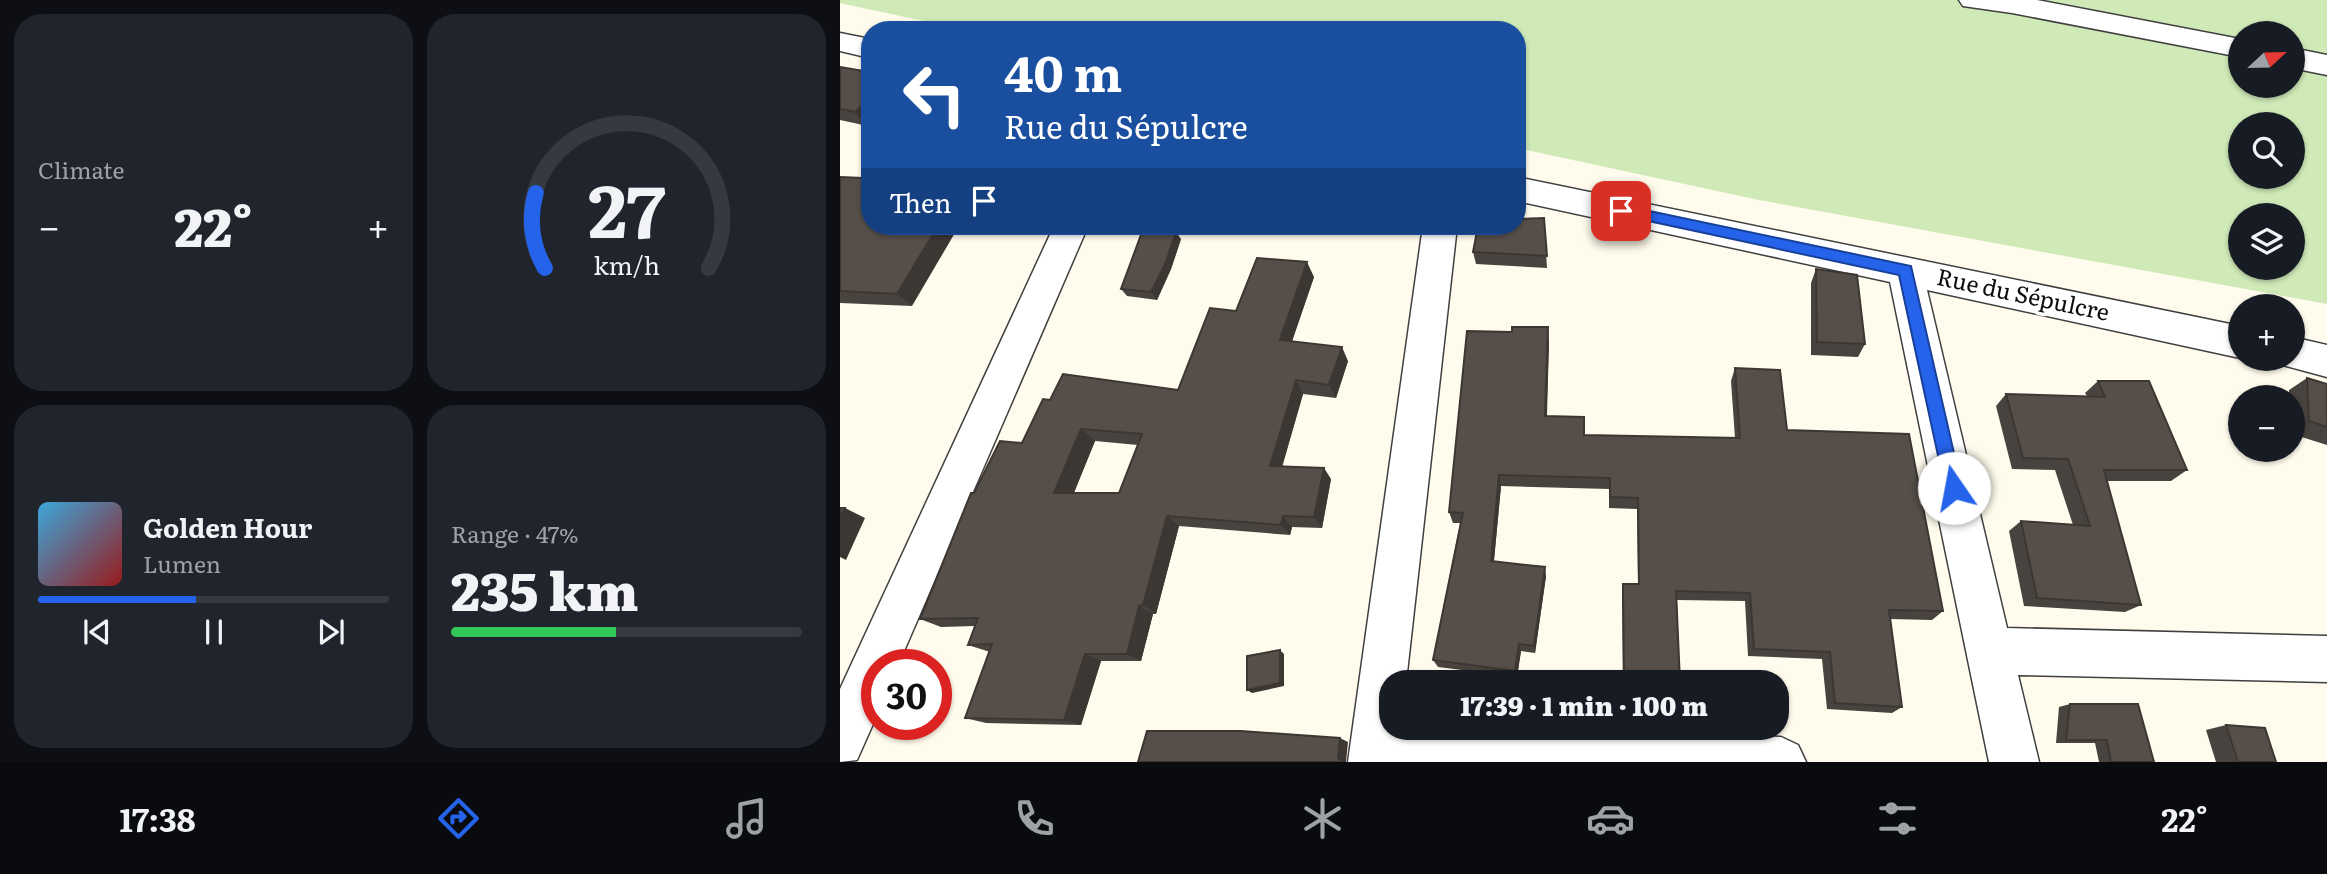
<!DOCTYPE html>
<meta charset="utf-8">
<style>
body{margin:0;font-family:Literata,serif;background:#20242c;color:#f1f3f6;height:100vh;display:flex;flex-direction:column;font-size:26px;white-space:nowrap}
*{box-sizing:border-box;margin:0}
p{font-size:23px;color:#9ea1a6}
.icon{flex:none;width:38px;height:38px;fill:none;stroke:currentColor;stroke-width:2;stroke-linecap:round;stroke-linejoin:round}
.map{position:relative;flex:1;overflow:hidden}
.side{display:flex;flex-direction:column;gap:14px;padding:14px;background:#0d0f14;width:840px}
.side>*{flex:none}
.hud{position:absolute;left:21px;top:21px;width:665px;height:214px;border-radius:28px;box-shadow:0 2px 5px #0004;background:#1a4fa0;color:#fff;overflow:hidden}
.needle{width:46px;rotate:68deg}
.fabs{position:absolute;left:1388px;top:21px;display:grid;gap:14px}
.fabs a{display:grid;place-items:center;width:77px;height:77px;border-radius:50%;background:#171b24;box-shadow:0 2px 5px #0004;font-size:35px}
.speed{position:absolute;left:21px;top:649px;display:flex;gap:14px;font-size:35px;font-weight:700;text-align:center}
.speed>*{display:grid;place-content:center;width:91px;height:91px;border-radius:50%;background:#171b24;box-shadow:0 2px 5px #0004;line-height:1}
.speed .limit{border:10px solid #d22;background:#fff;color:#111}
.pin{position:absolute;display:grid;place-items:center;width:60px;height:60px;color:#fff;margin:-30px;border-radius:14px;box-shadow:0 4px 10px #0006}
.me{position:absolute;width:77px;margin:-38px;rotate:348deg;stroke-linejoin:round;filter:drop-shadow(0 0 5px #0008)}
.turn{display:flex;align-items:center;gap:24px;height:147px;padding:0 28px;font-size:32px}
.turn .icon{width:91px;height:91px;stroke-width:2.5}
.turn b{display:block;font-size:49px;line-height:60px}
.then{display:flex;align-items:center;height:66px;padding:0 28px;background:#0003;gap:14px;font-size:26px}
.big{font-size:52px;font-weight:800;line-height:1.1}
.side .widget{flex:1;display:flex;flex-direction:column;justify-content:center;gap:10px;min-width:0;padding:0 24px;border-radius:28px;background:#20242c}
.side .dial{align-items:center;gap:0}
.dial svg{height:182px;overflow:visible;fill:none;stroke:#363941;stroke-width:7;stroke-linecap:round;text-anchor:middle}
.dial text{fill:#f1f3f6;stroke:none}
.song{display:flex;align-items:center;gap:21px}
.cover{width:84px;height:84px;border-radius:10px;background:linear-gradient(135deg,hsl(200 70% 55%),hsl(0 70% 35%))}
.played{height:7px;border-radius:4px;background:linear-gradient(90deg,#2563eb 45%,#363941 45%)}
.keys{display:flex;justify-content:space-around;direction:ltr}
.heat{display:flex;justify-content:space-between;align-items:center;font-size:38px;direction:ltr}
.charge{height:10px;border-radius:5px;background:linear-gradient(90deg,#34c759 47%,#363941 0)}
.side .tiles{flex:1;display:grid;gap:14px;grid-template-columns:repeat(2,1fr)}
.trip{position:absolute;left:539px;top:670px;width:410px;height:70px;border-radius:28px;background:#171b24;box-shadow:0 2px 5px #0004;font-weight:800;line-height:70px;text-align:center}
.tabs{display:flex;height:112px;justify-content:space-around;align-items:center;background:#090b0e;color:#9ea1a6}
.tabs .icon{width:49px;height:49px}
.tabs .selected{color:#2563eb}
.tabs b{font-size:32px;color:#f1f3f6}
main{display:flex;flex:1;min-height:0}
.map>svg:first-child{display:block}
.green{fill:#cfe9b7;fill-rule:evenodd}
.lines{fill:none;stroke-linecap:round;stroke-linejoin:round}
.minor-casing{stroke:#404040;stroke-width:3}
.minor{fill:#fff;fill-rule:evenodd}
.wall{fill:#49433f;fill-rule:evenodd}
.shaded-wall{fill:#3c3733}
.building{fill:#554e49;stroke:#3c3733;stroke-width:2;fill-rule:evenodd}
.route{fill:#2563eb;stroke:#184099;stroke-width:2}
.labels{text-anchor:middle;stroke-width:7;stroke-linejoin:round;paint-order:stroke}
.street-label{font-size:23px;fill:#0d0d0d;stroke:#fff}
</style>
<main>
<section class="side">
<div class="tiles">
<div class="widget"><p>Climate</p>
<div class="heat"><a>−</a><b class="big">22°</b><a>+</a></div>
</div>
<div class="widget dial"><svg viewBox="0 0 100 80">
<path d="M14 69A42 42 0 1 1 86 69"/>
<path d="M14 69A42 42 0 0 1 10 36" stroke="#2563eb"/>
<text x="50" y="56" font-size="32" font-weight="700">27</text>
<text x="50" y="72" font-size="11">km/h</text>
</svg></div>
<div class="widget">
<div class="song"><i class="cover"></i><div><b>Golden Hour</b><p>Lumen</p></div></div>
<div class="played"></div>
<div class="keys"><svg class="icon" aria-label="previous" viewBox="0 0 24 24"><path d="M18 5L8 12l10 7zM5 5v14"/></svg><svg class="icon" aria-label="pause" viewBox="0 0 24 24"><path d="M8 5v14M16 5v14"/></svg><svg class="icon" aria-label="next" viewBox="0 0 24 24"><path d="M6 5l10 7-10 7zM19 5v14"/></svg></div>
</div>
<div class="widget"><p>Range · 47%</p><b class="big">235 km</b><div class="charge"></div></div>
</div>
</section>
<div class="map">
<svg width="1487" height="762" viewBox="0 0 1487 762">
<rect width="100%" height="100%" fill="#fffced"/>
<path class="green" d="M 0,0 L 1487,0 L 1487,304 L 919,200 L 677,148 L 677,30 L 125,30 L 0,3 ZM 1400,33 L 1452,33 L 1452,86 L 1400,86 ZM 1400,124 L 1452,124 L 1452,177 L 1400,177 ZM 1400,215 L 1452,215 L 1452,268 L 1400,268 Z"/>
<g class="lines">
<defs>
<g id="minor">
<path d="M 1119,0 L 1197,0 L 1400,39 L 1400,57 L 1172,13 L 1123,6 Z"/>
<path d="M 0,33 L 30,39 L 30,58 L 0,51 Z"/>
<path d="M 1452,48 L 1487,55 L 1487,75 L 1452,68 Z"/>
<path d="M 677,177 L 1400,326 L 1400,358 L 1087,290 L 1167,628 L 1487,636 L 1487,682 L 1178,675 L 1199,762 L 1149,762 L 1050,282 L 677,201 Z"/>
<path d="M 214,226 L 248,226 L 58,665 L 37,665 L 37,715 L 17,760 L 0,762 L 0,689 Z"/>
<path d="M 583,226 L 617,226 L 566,682 L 551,682 L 551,728 L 713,728 L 941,737 L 958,745 L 966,762 L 508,762 Z"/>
<path d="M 1452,337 L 1487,345 L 1487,377 L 1439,364 L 1436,359 L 1452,359 Z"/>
</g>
</defs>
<use href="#minor" class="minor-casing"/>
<use href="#minor" class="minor"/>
</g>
<g class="wall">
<path d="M 0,67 L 28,126 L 0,120 Z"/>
<path d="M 0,177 L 72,306 L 0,303 Z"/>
<path d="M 704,218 L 707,268 L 636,264 L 633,252 Z"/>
<path d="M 341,239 L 331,269 L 317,300 L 287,296 L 281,289 Z"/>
<path d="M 976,269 L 1025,344 L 1018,357 L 971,355 L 971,283 Z"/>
<path d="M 474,277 L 452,341 L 508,361 L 496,398 L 463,394 L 442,466 L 491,479 L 482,528 L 452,527 L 450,535 L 339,526 L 316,614 L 313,614 L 301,661 L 261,661 L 241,725 L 146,723 L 125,718 L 150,652 L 128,645 L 135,626 L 101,627 L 80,619 L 134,493 L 182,443 L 210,400 L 338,390 L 396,311 ZM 255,441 L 298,445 L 279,493 L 234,493 Z"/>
<path d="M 709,341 L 707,416 L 744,435 L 895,438 L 891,381 L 895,368 L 1103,611 L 1092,620 L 1050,619 L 1062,707 L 1052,713 L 987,709 L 982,659 L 908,656 L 905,601 L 837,600 L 840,682 L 783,682 L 782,592 L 783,584 L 798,584 L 797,509 L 769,508 L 769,489 L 661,486 L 654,561 L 706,576 L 695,653 L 681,651 L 677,677 L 598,667 L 593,660 L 620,523 L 613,523 L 609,512 Z"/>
<path d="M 1467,378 L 1487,384 L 1487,445 L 1452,434 L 1452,397 L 1449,397 L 1449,390 Z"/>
<path d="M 1258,381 L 1347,470 L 1331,481 L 1266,481 L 1301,605 L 1285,612 L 1184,606 L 1169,531 L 1181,521 L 1233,525 L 1215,470 L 1172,469 L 1156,406 L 1166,394 L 1247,396 L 1245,393 Z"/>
<path d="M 1230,704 L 1314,762 L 1259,762 L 1255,743 L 1216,743 L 1219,707 Z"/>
<path d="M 1386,725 L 1436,762 L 1376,762 L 1366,730 Z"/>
</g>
<g class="shaded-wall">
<path d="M 30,98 L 30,123 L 28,126 L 15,112 Z"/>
<path d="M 98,226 L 119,226 L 72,306 L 57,294 Z"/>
<path d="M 336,232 L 341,239 L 331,269 L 317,300 L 311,292 Z"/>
<path d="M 467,262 L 474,277 L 448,353 L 440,340 Z"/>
<path d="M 708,327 L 709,341 L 706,428 L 705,416 Z"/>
<path d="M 502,347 L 508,361 L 496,398 L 489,385 Z"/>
<path d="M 456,380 L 463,394 L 439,478 L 430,466 Z"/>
<path d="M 241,429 L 255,441 L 229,504 L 214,493 Z"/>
<path d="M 484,468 L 491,479 L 482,528 L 474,517 Z"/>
<path d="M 659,475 L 661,486 L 653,570 L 651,561 Z"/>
<path d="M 5,508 L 25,518 L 6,560 L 0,557 L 0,518 Z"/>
<path d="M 327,516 L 339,526 L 316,614 L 303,605 Z"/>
<path d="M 443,516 L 452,527 L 450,535 L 441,525 Z"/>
<path d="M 705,567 L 706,576 L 695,653 L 694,646 Z"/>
<path d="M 299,606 L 313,614 L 301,661 L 287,654 Z"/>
<path d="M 679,644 L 681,651 L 677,677 L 675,671 Z"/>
<path d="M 440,650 L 444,654 L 444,686 L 412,693 L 407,690 Z"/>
<path d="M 245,654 L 261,661 L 241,725 L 224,720 Z"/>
<path d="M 500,738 L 508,742 L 506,762 L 502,762 L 498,758 Z"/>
</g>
<g class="building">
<path d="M 0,67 L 30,72 L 30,98 L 15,112 L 0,109 Z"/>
<path d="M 26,172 L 30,172 L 30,226 L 98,226 L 57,294 L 0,291 L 0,177 L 23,178 Z"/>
<path d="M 704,218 L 707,256 L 633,252 L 638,226 L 677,226 L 677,219 Z"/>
<path d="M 302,232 L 336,232 L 326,262 L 311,292 L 281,289 Z"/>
<path d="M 417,258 L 467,262 L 440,340 L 502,347 L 489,385 L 456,380 L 430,466 L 484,468 L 474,517 L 443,516 L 441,525 L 327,516 L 303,605 L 299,606 L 287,654 L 245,654 L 224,720 L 125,718 L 152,644 L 128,645 L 138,618 L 80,619 L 131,493 L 134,493 L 160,441 L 182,443 L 203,399 L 210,400 L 223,374 L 338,390 L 370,308 L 396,311 ZM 241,429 L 302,434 L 279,493 L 214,493 Z"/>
<path d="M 976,269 L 1017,275 L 1025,344 L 977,342 Z"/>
<path d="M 672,327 L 708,327 L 705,416 L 744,417 L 744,435 L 900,438 L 895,368 L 940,370 L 947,430 L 1069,434 L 1103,611 L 1049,610 L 1062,707 L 995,703 L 990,652 L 914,649 L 910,593 L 836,591 L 840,682 L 784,682 L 783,584 L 799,584 L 798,498 L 770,497 L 770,478 L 659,475 L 651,561 L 705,567 L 694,646 L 679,644 L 675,671 L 593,660 L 623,513 L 609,512 L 627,331 L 672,332 Z"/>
<path d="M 1467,378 L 1487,384 L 1487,427 L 1469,421 Z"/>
<path d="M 1258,381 L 1309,381 L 1347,470 L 1264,470 L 1301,605 L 1197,598 L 1181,521 L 1250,526 L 1228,459 L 1183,458 L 1166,394 L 1265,397 Z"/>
<path d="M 0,508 L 5,508 L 0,518 Z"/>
<path d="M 440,650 L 440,683 L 407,690 L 407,656 Z"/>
<path d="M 1230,704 L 1298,704 L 1314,762 L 1271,762 L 1267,740 L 1226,740 Z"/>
<path d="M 1386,725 L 1425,728 L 1436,762 L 1398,762 Z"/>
<path d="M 307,731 L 401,731 L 500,738 L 498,758 L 502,761 L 502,762 L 298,762 Z"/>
</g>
<path class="route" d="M 781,205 L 1071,266 L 1122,488 L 1120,493 L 1114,496 L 1108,493 L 1105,488 L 1059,275 L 776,214 L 774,211 Z"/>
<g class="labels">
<g class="street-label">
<text transform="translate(1183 295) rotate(12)" y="8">Rue du Sépulcre</text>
</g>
</g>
</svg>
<div class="fabs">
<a><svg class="needle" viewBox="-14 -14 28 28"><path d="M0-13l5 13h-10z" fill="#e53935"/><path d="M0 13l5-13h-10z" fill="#9ea1a6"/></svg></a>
<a><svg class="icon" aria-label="search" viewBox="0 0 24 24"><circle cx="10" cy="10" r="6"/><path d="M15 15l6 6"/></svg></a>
<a><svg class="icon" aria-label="layers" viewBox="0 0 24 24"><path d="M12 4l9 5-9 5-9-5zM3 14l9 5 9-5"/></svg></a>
<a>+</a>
<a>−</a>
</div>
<div class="speed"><div class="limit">30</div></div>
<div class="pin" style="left:781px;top:211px;background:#d93025"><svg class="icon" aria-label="arrive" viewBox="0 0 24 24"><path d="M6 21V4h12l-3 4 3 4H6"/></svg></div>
<svg class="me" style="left:1114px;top:488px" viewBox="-20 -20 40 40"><circle r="19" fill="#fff"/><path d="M0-13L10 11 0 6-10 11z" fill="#2563eb"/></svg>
<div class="trip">17:39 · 1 min · 100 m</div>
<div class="hud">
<div class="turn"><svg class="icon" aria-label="left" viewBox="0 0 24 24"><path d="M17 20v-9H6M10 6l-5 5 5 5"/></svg><div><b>40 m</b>Rue du Sépulcre</div></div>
<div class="then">Then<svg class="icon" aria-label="arrive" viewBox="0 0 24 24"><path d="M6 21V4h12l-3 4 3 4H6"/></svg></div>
</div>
</div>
</main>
<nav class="tabs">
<b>17:38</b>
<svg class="icon selected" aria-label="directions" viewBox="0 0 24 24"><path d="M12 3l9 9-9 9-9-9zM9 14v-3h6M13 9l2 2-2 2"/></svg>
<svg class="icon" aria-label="music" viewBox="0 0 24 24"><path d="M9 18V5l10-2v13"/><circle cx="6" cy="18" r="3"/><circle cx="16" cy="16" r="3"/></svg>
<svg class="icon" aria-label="phone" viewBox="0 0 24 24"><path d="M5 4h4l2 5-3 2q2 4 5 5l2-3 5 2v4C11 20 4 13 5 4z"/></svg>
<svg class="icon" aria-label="climate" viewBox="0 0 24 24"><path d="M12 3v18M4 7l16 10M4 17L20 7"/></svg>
<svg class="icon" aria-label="car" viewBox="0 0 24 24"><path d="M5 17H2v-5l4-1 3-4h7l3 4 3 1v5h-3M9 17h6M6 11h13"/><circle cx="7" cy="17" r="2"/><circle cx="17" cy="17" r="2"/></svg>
<svg class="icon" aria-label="filters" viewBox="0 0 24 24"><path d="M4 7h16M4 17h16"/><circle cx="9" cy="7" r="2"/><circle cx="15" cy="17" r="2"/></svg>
<b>22°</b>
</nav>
